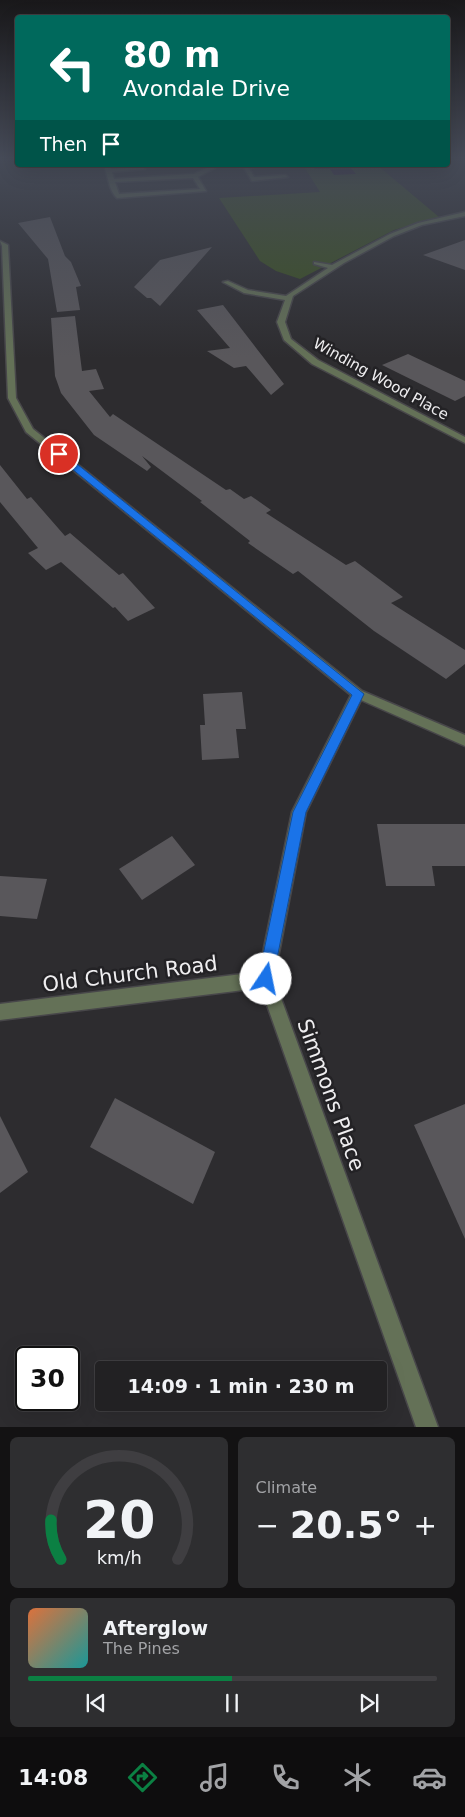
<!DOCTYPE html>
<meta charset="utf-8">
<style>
body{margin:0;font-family:"DejaVu Sans",sans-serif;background:#2e2e30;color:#f1f3f6;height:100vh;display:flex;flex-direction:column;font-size:19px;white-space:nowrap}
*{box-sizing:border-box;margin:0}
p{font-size:16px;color:#a2a3a6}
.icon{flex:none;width:28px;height:28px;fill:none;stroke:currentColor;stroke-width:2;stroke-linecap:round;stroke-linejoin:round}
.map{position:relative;height:1427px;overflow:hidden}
.details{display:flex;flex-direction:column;gap:10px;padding:10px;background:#131213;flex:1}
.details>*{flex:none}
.guide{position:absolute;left:15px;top:15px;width:435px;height:152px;border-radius:5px;box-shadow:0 5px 20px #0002,0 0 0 1px #3f3e41;background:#00695c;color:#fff;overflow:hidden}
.speed{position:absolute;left:15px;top:1346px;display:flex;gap:10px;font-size:25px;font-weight:700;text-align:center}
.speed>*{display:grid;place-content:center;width:65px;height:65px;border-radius:50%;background:#222123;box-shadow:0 5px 20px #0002,0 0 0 1px #3f3e41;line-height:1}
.speed .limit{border:2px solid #111;border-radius:8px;background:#fff;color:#111}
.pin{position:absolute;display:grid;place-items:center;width:42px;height:42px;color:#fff;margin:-21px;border:2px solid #fff;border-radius:50%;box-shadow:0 1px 5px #0007}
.me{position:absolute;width:55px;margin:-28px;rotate:11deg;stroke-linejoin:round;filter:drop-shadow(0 0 4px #0008)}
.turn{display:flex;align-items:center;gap:18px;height:105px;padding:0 25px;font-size:22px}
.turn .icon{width:65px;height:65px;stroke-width:2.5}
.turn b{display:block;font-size:35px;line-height:42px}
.then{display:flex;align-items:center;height:48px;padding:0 25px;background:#0003;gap:10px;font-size:19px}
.big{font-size:38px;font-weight:800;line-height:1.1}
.details .widget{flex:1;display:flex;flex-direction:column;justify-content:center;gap:8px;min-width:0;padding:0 18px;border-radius:8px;background:#2e2e30}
.details .dial{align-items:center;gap:0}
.dial svg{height:130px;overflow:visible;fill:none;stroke:#3f3e41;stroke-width:7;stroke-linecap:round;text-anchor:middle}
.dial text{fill:#f1f3f6;stroke:none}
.song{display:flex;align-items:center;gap:15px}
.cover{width:60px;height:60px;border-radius:8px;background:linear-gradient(135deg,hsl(20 70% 55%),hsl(180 70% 35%))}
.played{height:5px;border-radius:2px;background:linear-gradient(90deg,#0b8043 50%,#3f3e41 50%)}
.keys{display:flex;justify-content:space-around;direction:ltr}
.heat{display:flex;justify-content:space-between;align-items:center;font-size:28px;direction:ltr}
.details .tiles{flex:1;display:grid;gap:10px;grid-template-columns:1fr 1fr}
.widget:last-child{grid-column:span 2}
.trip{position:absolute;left:95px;top:1361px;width:292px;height:50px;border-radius:5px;background:#222123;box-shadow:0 5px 20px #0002,0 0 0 1px #3f3e41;font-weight:800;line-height:50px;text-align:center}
.tabs{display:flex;height:80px;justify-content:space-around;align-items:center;background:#0e0d0e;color:#a2a3a6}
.tabs .icon{width:35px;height:35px}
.tabs .current{color:#0b8043}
.tabs b{font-size:22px;color:#f1f3f6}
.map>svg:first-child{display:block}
.green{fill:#3b511f}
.water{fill:#24073a}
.building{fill:#59575b}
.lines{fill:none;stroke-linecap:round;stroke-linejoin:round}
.service-casing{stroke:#48474a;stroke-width:3}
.minor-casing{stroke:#48474a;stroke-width:3}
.service{fill:#647157;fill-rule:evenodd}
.minor{fill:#647157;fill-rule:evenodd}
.route{fill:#1a73e8;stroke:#114b97}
.labels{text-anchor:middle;stroke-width:5;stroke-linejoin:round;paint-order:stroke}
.far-street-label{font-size:15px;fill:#efeef0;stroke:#232225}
.near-street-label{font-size:21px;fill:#efeef0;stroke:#232225}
</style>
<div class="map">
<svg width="465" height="1427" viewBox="0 0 465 1427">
<rect width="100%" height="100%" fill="#2d2c2f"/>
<path class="green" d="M 303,165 L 377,165 L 439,217 L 394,230 L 300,279 L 276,271 L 260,261 L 219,198 L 320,192 Z"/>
<path class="water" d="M 311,165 L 348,165 L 356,174 L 334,175 L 330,169 L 315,169 Z"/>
<g class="building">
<path d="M 50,217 L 65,256 L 71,262 L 81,286 L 76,287 L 80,310 L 57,312 L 48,259 L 18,223 Z"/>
<path d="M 465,240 L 465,270 L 423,255 Z"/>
<path d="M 212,247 L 160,306 L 151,298 L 147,298 L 134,287 L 160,260 Z"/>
<path d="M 223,305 L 284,384 L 271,395 L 246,366 L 234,368 L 207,351 L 230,348 L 197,310 Z"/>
<path d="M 75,316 L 82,371 L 96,369 L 104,389 L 89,391 L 110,417 L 113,414 L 226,490 L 230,489 L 244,499 L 251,496 L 271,510 L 266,513 L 346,565 L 355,561 L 403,597 L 391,603 L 465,650 L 465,664 L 446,679 L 374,631 L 298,571 L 293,574 L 248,543 L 250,541 L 200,502 L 202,501 L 142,456 L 151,467 L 147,471 L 94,435 L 61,393 L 55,376 L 51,318 Z"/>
<path d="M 408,354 L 465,381 L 465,396 L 455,401 L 382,365 Z"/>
<path d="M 0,465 L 27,499 L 31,497 L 65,536 L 70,533 L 119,575 L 123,573 L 155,608 L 128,621 L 115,607 L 113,608 L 61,562 L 46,570 L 28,553 L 38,548 L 0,502 Z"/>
<path d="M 242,692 L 246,729 L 236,729 L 239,758 L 202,760 L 200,725 L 205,725 L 203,694 Z"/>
<path d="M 377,824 L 465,824 L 465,866 L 432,866 L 435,886 L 386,886 Z"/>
<path d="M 172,836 L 195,865 L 142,900 L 119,869 Z"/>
<path d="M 0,876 L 47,879 L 37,919 L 0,916 Z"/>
<path d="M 115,1098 L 215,1152 L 193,1204 L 90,1147 Z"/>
<path d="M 465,1104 L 465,1239 L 414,1125 Z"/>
<path d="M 0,1116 L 28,1172 L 0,1193 Z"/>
</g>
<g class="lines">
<defs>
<g id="service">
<path d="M 104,165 L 110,165 L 111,169 L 142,167 L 145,169 L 112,172 L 114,179 L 194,174 L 209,167 L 207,165 L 213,165 L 215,168 L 198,177 L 206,191 L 117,198 C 109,191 108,176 104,165 ZM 193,178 L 200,189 L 119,194 L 115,182 Z"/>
<path d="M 225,165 L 264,165 L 249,168 L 254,177 L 285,175 L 288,177 L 252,181 L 244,168 Z"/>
</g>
<g id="minor">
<path d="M 465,212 L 465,216 L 422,225 L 394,236 L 344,263 L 293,296 L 285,322 L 291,339 L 318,360 L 465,437 L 465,443 L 312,364 L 284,340 L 277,322 L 285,300 L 244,293 L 223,282 L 228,281 L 248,290 L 286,296 L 328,268 L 314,264 L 314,262 L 332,265 L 390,234 L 418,223 Z"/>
<path d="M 0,241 L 8,245 L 16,398 L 33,429 L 362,691 L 465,735 L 465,746 L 361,700 L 306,812 L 274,979 L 438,1427 L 416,1427 L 261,988 L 0,1020 L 0,1004 L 259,972 L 292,812 L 351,695 L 26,432 L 8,398 L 2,246 Z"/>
</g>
</defs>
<use href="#service" class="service-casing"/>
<use href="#minor" class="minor-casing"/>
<use href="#service" class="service"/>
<use href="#minor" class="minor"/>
</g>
<linearGradient id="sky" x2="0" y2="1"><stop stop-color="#19181a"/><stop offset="0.44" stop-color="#464b58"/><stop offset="1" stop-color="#464b58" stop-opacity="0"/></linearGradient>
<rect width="465" height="358" fill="url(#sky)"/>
<path class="route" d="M 56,452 L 62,452 L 364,694 L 306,812 L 273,979 L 271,984 L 266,986 L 260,984 L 258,979 L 293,812 L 352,695 L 56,456 Z"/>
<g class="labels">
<g class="far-street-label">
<text transform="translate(381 379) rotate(29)" y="5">Winding Wood Place</text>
</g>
<g class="near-street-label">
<text transform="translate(130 974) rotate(-7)" y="7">Old Church Road</text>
<text transform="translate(331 1095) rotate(70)" y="7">Simmons Place</text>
</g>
</g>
</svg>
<div class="speed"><div class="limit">30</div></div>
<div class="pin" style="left:59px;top:454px;background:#d93025"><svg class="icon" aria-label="arrive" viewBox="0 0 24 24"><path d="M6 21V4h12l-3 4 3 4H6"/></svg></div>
<svg class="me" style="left:266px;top:979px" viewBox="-20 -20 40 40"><circle r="19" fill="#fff"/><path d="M0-13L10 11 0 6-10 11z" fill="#1a73e8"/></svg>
<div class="trip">14:09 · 1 min · 230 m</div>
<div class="guide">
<div class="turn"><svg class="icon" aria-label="left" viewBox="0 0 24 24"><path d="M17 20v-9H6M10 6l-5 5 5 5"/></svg><div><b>80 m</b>Avondale Drive</div></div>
<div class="then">Then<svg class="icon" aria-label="arrive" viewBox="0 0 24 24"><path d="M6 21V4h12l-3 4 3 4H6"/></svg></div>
</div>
</div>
<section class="details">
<div class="tiles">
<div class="widget dial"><svg viewBox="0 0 100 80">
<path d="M14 69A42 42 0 1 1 86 69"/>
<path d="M14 69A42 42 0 0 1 8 45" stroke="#0b8043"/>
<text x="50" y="56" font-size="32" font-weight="700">20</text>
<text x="50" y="72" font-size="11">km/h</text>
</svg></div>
<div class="widget"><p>Climate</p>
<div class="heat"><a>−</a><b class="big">20.5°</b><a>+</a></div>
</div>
<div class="widget">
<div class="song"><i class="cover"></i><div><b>Afterglow</b><p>The Pines</p></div></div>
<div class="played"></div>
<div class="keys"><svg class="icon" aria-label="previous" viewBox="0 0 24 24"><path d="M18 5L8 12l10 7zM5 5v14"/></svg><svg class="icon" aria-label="pause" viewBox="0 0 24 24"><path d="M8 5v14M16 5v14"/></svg><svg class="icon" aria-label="next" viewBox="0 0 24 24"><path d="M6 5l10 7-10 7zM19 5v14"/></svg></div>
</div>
</div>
</section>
<nav class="tabs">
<b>14:08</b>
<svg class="icon current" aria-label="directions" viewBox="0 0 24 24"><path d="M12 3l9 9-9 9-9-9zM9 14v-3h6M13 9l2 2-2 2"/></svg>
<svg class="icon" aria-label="music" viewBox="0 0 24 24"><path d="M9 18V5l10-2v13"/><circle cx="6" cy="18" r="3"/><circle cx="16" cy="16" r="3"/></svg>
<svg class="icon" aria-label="phone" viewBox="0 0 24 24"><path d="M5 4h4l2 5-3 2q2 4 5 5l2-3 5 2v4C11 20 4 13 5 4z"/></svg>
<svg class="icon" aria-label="climate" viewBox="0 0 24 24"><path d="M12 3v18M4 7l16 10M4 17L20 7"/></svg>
<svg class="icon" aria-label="car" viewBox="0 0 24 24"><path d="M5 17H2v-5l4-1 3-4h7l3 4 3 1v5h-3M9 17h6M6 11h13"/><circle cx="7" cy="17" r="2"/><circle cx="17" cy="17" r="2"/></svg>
</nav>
